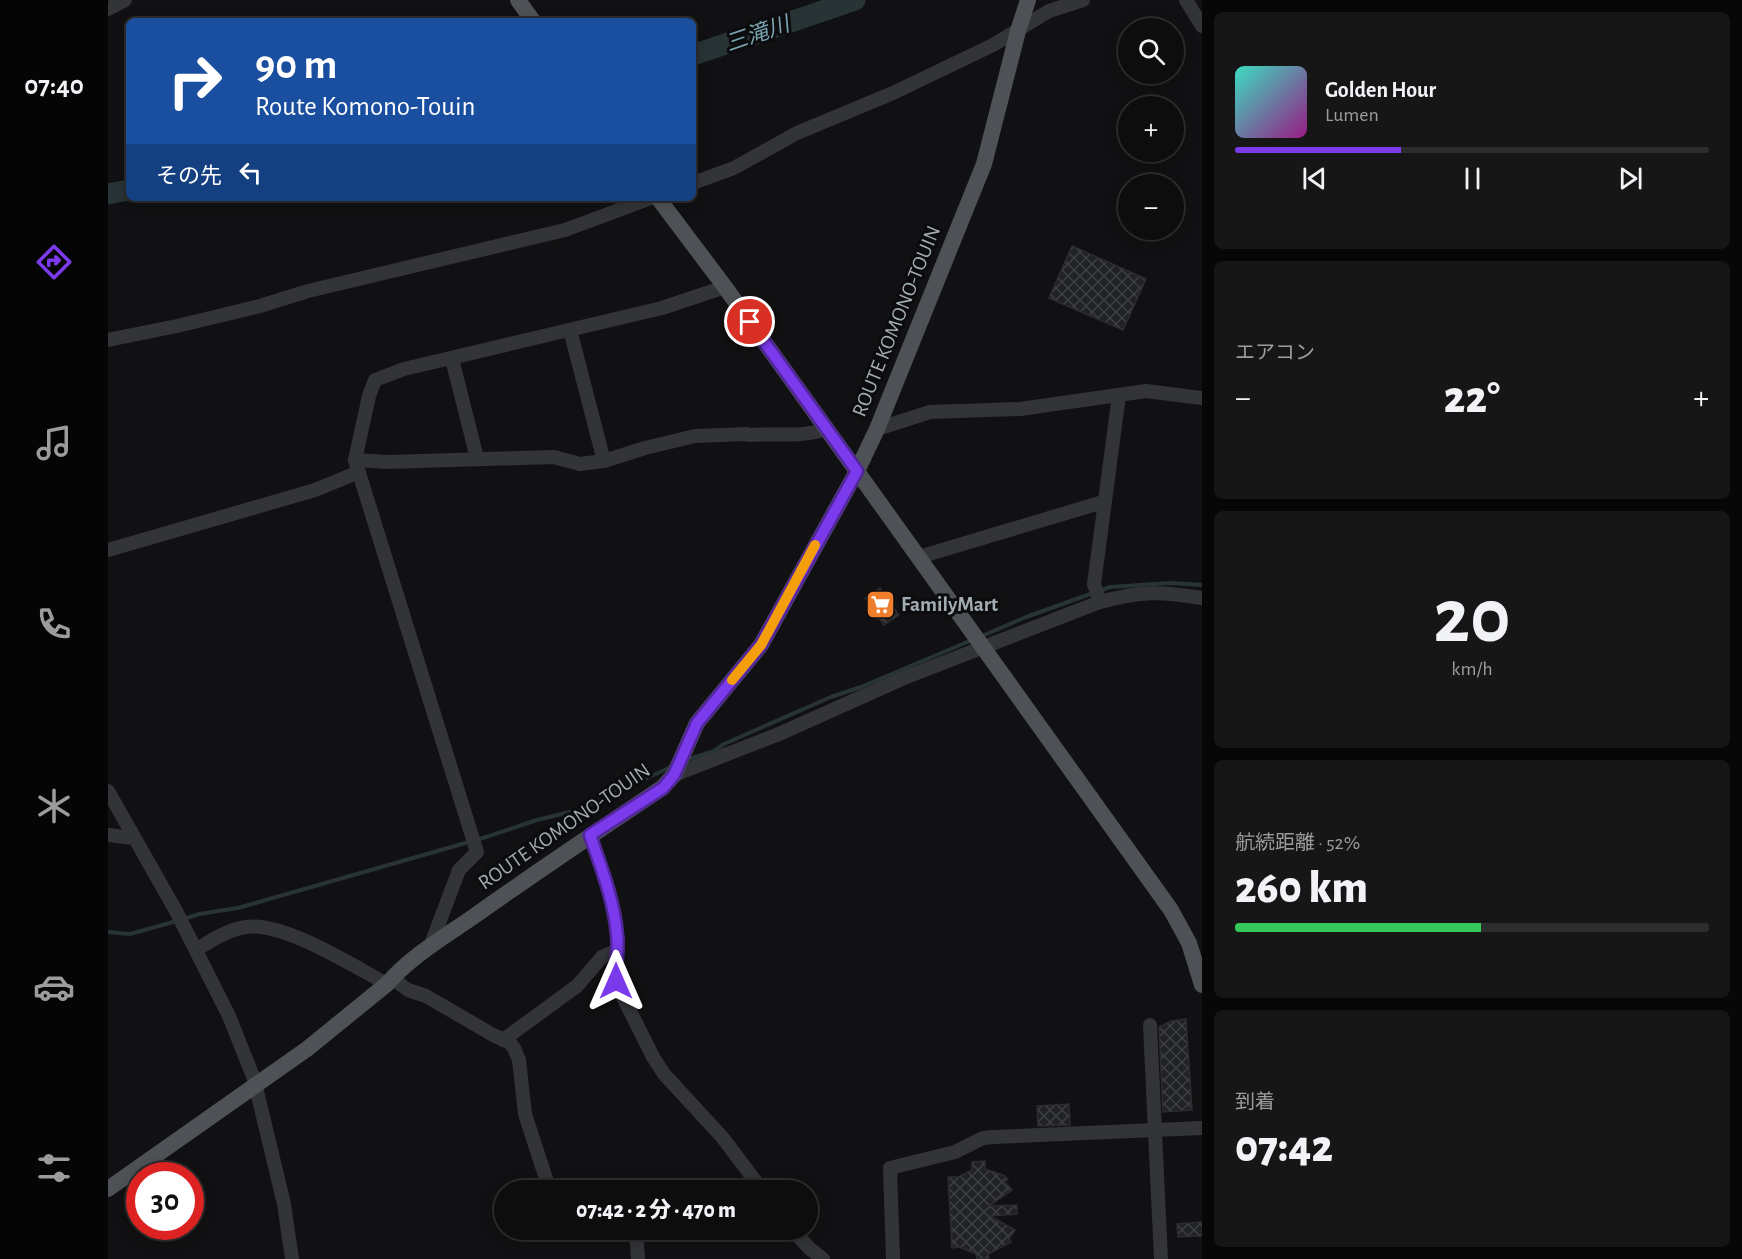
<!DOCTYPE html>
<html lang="ja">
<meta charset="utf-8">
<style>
body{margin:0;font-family:"Alegreya Sans","Noto Sans JP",sans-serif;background:#161617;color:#f1f3f6;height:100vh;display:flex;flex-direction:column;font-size:22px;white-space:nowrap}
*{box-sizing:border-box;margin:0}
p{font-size:20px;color:#9a9c9e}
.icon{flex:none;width:33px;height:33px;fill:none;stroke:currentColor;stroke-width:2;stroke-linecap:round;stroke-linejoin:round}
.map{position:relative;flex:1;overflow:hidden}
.sheet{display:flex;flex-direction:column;gap:12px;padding:12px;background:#070708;width:540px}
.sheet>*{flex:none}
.guide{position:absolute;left:18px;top:18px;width:570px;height:183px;border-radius:9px;box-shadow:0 3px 15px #0003,0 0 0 2px #2d2d2e;background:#1a4fa0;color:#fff;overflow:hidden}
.buttons{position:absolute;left:1010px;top:18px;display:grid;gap:12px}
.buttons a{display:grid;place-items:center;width:66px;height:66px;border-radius:50%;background:#0d0d0e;box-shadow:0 3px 15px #0003,0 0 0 2px #2d2d2e;font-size:30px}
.speed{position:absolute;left:18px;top:1162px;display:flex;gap:12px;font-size:30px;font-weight:700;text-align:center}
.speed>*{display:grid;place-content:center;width:78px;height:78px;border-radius:50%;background:#0d0d0e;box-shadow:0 3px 15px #0003,0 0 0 2px #2d2d2e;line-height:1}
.speed .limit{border:9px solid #d22;background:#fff;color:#111}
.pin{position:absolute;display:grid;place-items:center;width:51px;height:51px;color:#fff;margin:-26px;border:3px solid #fff;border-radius:50%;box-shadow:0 2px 6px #0007}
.me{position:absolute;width:66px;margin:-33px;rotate:0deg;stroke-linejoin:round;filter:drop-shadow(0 0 4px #0008)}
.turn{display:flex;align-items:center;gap:21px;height:126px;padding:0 30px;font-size:27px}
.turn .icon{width:78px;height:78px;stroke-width:2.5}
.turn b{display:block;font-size:42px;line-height:51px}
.then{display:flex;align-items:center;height:57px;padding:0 30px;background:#0003;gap:12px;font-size:22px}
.big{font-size:45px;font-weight:800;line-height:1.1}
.sheet .widget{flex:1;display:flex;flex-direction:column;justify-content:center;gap:9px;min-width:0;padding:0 21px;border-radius:9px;background:#161617}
.sheet .dial{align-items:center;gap:0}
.dial b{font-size:78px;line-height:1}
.song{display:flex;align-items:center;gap:18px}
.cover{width:72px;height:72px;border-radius:9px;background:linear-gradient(135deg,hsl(170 70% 55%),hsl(310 70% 35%))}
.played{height:6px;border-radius:3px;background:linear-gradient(90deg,#7c3aed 35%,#2d2d2e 35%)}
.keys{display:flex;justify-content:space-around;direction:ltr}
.heat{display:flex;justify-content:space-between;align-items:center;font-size:33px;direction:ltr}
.charge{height:9px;border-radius:4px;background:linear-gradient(90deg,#34c759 52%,#2d2d2e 0)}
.trip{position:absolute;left:386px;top:1180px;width:324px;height:60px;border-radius:30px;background:#0d0d0e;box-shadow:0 3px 15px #0003,0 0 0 2px #2d2d2e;font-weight:800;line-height:60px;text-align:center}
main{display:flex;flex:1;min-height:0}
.tabs{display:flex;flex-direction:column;width:108px;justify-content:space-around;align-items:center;background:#050506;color:#9a9c9e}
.tabs .icon{width:42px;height:42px}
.tabs .current{color:#7c3aed}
.tabs b{font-size:27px;color:#f1f3f6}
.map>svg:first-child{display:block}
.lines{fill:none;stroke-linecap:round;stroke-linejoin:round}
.stream{stroke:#283336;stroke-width:4}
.river{stroke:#283336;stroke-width:21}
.building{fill:url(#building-cross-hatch);stroke:#2b2c2f;stroke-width:1.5}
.minor{stroke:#323438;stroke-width:14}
.major{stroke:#4e5256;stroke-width:16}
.route-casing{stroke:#51269a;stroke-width:15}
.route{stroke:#7c3aed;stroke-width:10}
.slow{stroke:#f59e0b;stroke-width:10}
.labels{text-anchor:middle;stroke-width:6;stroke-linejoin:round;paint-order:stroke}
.street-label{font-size:21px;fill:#a2acb3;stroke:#0c0c0e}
.poi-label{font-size:21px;font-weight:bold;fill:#a2acb3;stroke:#0c0c0e;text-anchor:start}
.water-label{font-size:22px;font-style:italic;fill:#79a3af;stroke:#0c0c0e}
</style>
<main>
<nav class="tabs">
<b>07:40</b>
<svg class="icon current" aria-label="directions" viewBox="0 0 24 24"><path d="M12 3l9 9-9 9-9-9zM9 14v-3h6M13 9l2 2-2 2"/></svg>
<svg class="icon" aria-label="music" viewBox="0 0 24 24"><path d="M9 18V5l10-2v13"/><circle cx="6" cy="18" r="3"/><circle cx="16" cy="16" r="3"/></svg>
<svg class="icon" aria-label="phone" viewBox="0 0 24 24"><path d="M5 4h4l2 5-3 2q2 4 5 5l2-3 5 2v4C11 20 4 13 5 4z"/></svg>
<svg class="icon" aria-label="climate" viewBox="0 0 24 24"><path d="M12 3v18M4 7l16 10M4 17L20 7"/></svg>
<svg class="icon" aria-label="car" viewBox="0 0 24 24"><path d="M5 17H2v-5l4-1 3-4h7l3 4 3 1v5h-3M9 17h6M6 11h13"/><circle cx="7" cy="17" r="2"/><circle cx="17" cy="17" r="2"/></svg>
<svg class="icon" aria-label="filters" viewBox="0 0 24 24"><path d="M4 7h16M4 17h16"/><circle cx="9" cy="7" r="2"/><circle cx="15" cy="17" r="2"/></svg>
</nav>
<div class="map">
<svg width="1094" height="1259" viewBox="0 0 1094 1259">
<defs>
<pattern id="building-cross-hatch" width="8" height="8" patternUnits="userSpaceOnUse" patternTransform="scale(1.5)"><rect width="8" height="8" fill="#212224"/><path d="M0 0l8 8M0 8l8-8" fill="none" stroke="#3e3f41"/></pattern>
</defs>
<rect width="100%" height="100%" fill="#111113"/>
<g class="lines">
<g class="stream">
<path d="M 874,636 L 918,617 L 1002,587 L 1062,583 L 1094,585"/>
<path d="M 578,760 L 606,751 L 616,744 L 723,697 L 753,687 L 864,640"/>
<path d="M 369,840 L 429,820 L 470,810 L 563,767"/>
<path d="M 76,919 L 91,914 L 130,908 L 361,842"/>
<path d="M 0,932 L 22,934 L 69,921"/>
</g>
<g class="river">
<path d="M 585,55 L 747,0"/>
<path d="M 0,194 L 21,190"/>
</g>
</g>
<g class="building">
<path d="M 964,246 L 1038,279 L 1015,330 L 941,298 Z"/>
<path d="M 772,588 L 791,615 L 776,625 L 771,618 L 769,619 L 757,598 Z"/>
<path d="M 1078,1019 L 1084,1110 L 1055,1112 L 1051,1027 L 1063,1021 Z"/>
<path d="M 961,1104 L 962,1125 L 930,1126 L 929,1106 Z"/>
<path d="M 877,1161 L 877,1169 L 895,1175 L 900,1179 L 897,1182 L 904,1190 L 881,1206 L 909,1205 L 909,1214 L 882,1216 L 907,1230 L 901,1239 L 903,1242 L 880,1254 L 881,1259 L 869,1259 L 868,1254 L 851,1247 L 844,1248 L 840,1177 L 850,1177 L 864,1170 L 864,1162 Z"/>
<path d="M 1094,1222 L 1094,1236 L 1070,1237 L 1069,1224 Z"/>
</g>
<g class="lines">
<g class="minor">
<path d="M 1078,0 L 1094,26"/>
<path d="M 0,9 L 17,0"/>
<path d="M 585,183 L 626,168 L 689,133 L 785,93 L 885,45 L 941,11 L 975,0"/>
<path d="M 462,330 L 496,461"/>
<path d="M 0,340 L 69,326 L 152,306 L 200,291 L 457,230 L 543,198"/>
<path d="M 344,359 L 369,458"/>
<path d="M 769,429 L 822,412 L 912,409 L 1038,391 L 1094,398"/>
<path d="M 247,460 L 279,462 L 446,457 L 472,464 L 496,461 L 537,448 L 587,436 L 639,434 L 641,435 C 667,433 693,438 718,429"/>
<path d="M 0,550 L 207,490 L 251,472"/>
<path d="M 811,557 L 995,502"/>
<path d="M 992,602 L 986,584 L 1011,395"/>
<path d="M 566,775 L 671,734 L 796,678 L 992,602 C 1033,591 1052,591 1094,598"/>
<path d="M 0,791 L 68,911 L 121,1016 L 146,1079 L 176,1204 L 184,1259"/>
<path d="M 0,835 L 25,838"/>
<path d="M 482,835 C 493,867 507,901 509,935 C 511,955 504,972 512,991 L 545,1057 L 556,1074 L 614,1137 L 655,1191"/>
<path d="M 322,947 L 351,870 L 369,852 L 247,460 L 261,396 L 267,380 L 296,369 L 554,308 L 617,287"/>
<path d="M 88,950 C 104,940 119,930 138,927 C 175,921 245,966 279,984"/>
<path d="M 284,978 L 300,990 L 318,996 L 385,1035 L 401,1042 L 406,1048 L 411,1060 L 417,1114 L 442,1191"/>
<path d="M 1042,1025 L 1053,1259"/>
<path d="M 395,1040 L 469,986 L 494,957 L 508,951"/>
<path d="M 528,1230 L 530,1259"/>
<path d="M 685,1230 L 701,1248 L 715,1259"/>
<path d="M 785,1259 L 782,1168 L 847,1152 L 875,1138 L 886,1137 L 1094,1128"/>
</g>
<g class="major">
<path d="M 410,0 L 425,21"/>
<path d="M 550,198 L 617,287 L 1063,910 L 1081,943 L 1094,985"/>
<path d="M 0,1189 L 199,1049 L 279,984 C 302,957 336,937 365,917 C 428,872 491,830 554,788 L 566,775 L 589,723 L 653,645 L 749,471 L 769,429 L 876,164 L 910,31 L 920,0"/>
</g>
</g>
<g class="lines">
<defs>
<path id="route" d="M 508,981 C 507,966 511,950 509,935 C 506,900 493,867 482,835 L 555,788 L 566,775 L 589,723 L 653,645 L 749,471 L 642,322"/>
</defs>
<use href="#route" class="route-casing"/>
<use href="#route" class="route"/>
<path class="slow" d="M 624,680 L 653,645 L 707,545"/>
</g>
<defs>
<symbol id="supermarket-square" viewBox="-11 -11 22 22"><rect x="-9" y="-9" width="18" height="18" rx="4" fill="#ef7e2c" stroke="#0c0c0e"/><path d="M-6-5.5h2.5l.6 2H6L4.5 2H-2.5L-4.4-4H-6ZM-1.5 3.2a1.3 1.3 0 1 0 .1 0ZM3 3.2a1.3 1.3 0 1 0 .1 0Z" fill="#fff"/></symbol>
</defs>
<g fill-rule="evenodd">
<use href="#supermarket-square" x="756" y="588" width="33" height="33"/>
</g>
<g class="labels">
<g class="street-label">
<text transform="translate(788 321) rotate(-68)" y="7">ROUTE KOMONO-TOUIN</text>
<text transform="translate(456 826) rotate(-35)" y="7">ROUTE KOMONO-TOUIN</text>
</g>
<g class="poi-label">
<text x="793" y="611">FamilyMart</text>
</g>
<g class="water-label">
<text transform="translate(649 33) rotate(-19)" y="8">三滝川</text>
</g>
</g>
</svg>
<div class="buttons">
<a><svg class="icon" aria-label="search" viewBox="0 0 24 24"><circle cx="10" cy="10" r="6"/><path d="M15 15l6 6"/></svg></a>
<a>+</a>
<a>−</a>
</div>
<div class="speed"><div class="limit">30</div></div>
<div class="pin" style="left:642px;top:322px;background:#d93025"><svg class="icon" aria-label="arrive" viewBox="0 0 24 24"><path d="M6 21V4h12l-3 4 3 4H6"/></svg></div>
<svg class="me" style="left:508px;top:981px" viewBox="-20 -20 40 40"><path d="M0-17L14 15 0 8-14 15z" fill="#7c3aed" stroke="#fff" stroke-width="4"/></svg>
<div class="trip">07:42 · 2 分 · 470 m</div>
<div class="guide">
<div class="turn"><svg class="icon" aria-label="right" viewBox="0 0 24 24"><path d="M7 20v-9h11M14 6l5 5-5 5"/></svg><div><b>90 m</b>Route Komono-Touin</div></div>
<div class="then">その先<svg class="icon" aria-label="left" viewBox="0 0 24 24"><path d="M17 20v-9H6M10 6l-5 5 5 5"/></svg></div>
</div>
</div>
<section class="sheet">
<div class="widget">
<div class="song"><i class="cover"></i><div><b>Golden Hour</b><p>Lumen</p></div></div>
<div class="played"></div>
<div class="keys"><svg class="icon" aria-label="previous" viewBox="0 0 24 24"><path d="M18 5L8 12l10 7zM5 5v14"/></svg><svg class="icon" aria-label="pause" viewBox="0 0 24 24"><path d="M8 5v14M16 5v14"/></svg><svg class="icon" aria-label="next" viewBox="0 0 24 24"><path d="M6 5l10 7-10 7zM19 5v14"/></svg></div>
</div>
<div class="widget"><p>エアコン</p>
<div class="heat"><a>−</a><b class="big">22°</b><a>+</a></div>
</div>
<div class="widget dial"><b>20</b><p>km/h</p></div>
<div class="widget"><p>航続距離 · 52%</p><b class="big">260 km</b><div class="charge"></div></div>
<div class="widget"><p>到着</p><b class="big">07:42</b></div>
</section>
</main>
